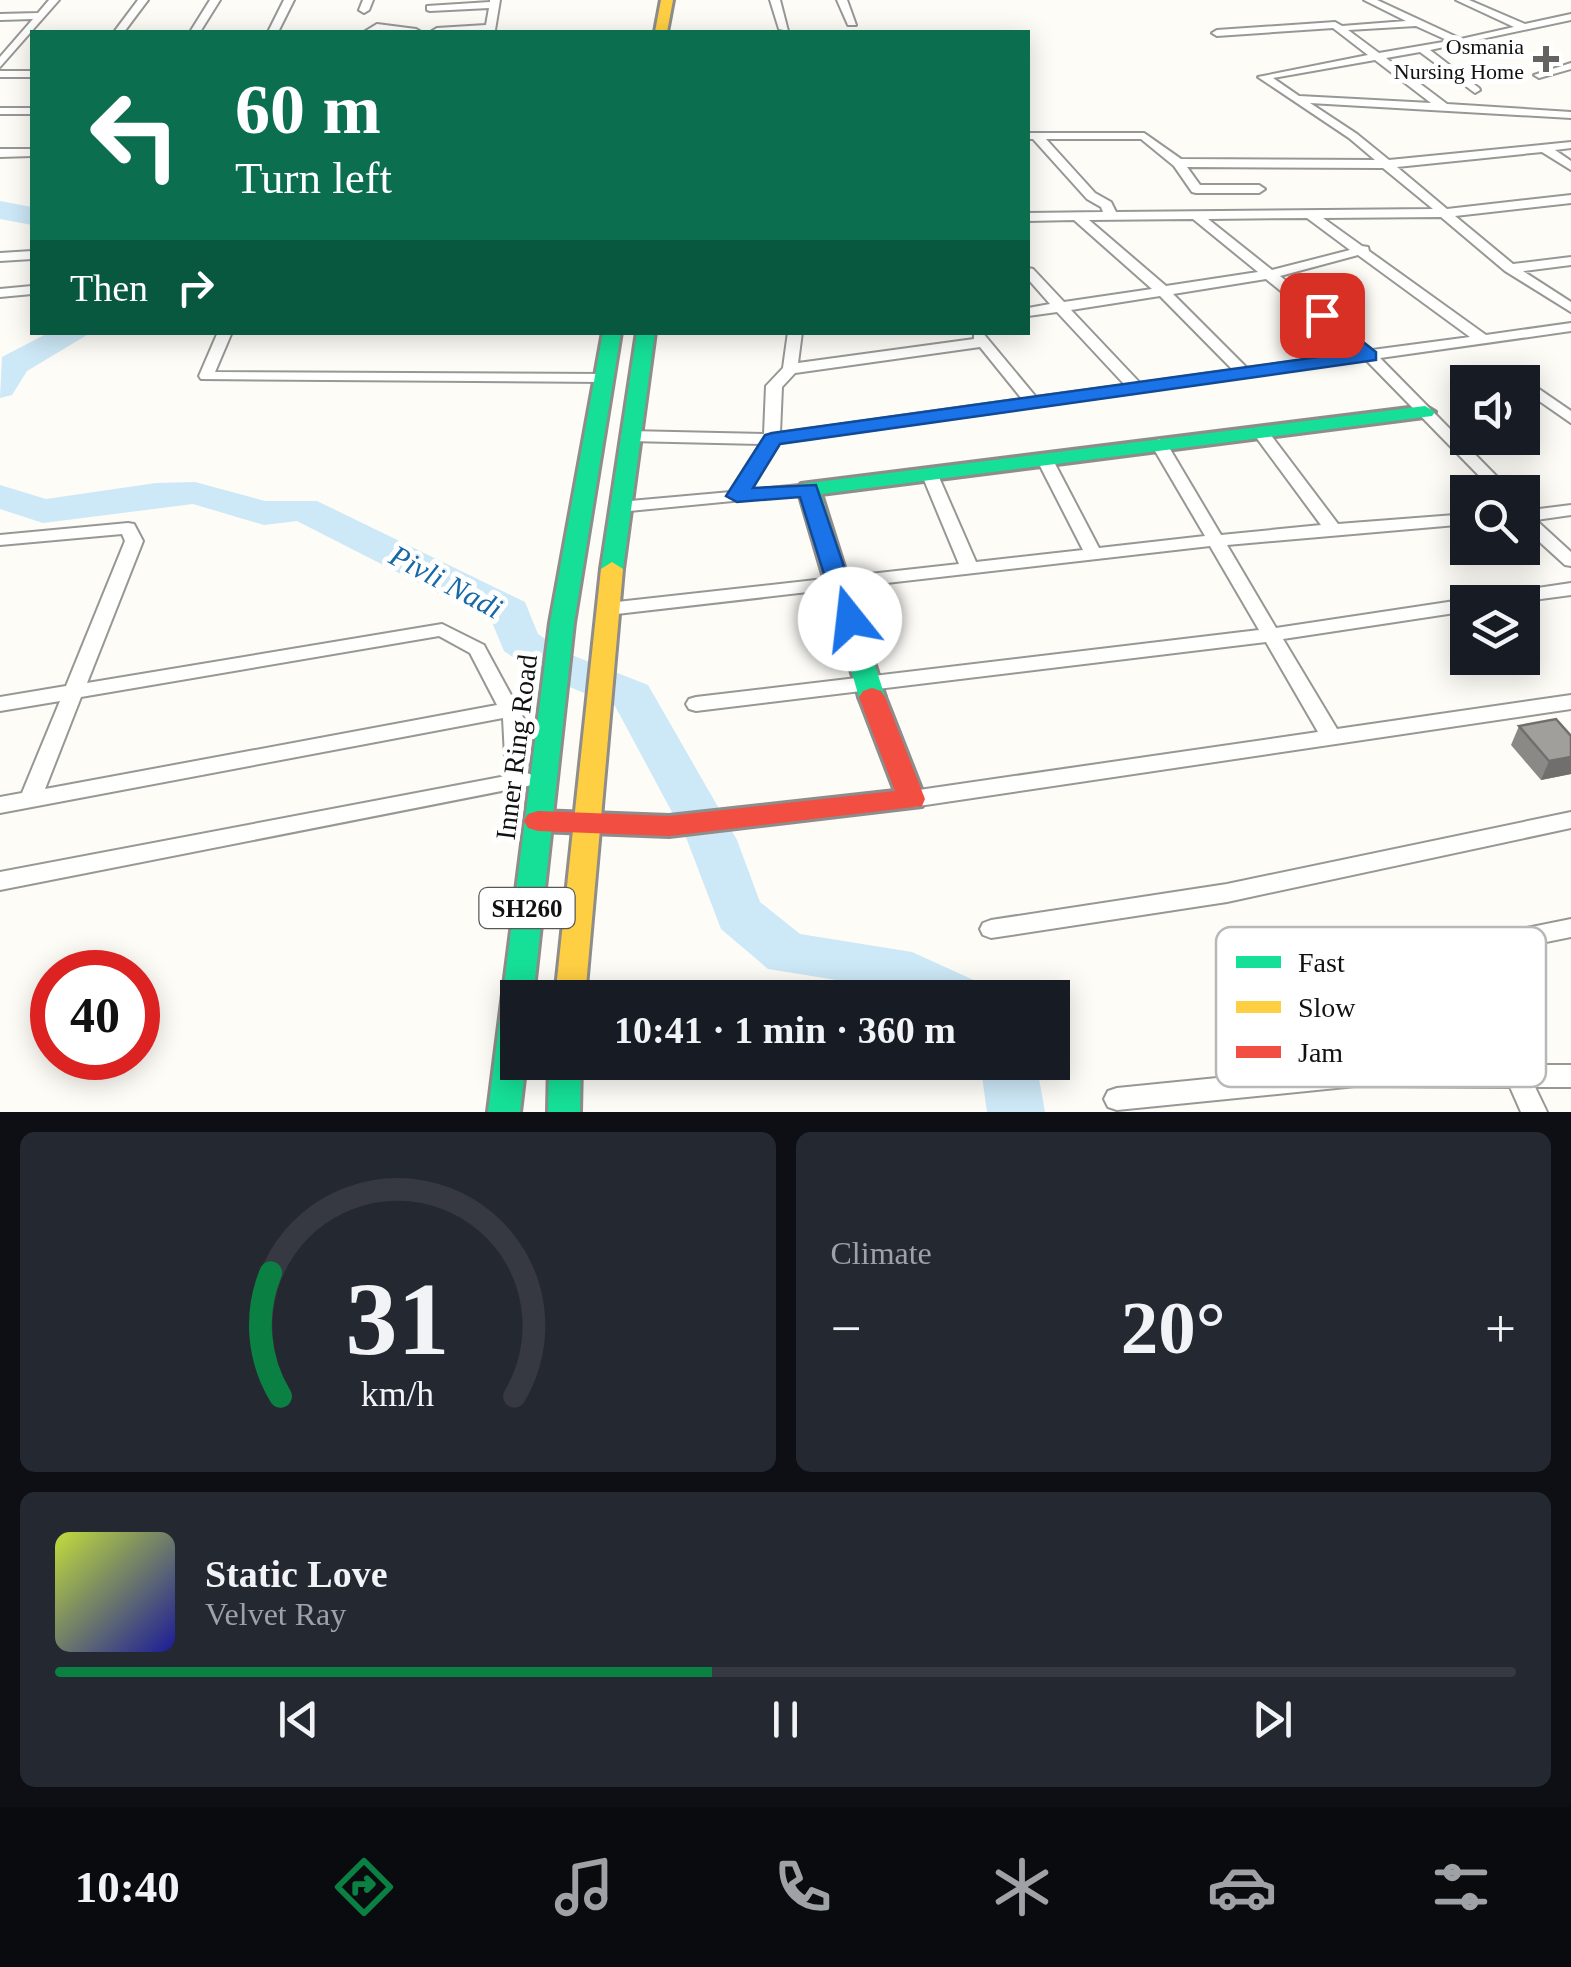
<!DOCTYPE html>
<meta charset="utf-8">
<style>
body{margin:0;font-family:"Times New Roman",serif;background:#242831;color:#f1f3f6;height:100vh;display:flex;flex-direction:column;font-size:38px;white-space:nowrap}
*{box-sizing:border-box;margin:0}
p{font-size:32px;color:#9ea1a6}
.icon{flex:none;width:55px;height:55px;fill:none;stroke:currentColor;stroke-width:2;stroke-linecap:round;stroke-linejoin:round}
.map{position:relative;height:1112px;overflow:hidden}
.side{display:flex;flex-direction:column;gap:20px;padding:20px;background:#0d0f14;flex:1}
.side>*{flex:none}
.top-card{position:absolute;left:30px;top:30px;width:1000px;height:305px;border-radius:0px;box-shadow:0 5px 25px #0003;background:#0b6e4f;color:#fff;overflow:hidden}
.fabs{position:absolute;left:1450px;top:365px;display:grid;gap:20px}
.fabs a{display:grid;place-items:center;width:90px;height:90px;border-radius:0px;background:#171b24;box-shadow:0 5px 25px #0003;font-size:50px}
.speed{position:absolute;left:30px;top:950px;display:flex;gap:20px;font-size:50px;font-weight:700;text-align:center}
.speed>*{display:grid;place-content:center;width:130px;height:130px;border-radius:50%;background:#171b24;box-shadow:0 5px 25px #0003;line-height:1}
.speed .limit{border:15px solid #d22;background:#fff;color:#111}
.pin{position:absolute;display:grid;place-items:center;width:85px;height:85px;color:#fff;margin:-42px;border-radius:20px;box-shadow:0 5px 15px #0006}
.me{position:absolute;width:110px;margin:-55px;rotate:344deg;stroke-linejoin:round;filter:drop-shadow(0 0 8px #0008)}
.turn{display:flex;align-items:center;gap:35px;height:210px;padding:0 40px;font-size:45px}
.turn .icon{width:130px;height:130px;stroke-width:2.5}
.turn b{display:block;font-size:70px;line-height:85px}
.then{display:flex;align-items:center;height:95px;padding:0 40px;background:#0003;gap:20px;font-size:38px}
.big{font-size:75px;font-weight:700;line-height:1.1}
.side .widget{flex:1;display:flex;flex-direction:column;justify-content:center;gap:15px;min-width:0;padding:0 35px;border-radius:15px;background:#242831}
.side .dial{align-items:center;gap:0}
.dial svg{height:260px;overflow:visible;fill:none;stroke:#363941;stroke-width:7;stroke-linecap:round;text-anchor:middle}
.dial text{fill:#f1f3f6;stroke:none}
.song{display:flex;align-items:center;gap:30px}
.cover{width:120px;height:120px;border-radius:15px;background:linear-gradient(135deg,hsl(70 70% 55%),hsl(240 70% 35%))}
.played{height:10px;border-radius:5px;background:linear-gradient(90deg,#0b8043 45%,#363941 45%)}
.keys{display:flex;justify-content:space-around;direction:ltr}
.heat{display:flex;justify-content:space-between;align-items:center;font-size:55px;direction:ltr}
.side .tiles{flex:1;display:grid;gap:20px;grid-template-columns:1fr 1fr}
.widget:last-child{grid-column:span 2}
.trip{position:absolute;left:500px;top:980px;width:570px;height:100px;border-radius:0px;background:#171b24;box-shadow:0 5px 25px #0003;font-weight:700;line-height:100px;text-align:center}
.menu{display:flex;height:160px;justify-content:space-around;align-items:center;background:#090b0e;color:#9ea1a6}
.menu .icon{width:70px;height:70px}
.menu .active{color:#0b8043}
.menu b{font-size:45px;color:#f1f3f6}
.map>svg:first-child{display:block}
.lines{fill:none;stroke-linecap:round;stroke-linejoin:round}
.river{fill:#cde8f7;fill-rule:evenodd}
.street-casing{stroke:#979795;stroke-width:4}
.fast-casing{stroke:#8e8d8b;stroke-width:6}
.slow-casing{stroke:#8e8d8b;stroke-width:6}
.jam-casing{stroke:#8e8d8b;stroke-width:6}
.street{fill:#fffffe;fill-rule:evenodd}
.fast{fill:#16e098;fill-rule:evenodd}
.slow{fill:#ffcf43;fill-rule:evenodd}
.jam{fill:#f24e42;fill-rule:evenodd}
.wall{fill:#8a8986}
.shaded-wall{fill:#716f6d}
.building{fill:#a19f9c;stroke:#716f6d;stroke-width:2.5}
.route{fill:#1a73e8;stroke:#114b97;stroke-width:2.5}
.poi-dot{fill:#646362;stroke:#fff;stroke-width:4}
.labels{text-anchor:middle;stroke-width:10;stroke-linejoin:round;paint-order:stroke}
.far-poi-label{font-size:22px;fill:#111;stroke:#fff;text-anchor:end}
.shield{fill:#fff;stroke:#585858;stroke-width:2.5}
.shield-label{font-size:25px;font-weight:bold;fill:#111}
.street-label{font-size:28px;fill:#111;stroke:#fff}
.water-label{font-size:30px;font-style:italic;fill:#1768a6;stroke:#fff}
.key{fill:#fff;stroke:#b8b8b8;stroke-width:2.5}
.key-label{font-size:28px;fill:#111}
</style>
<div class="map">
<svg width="1571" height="1112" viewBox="0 0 1571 1112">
<rect width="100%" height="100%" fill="#fdfcf7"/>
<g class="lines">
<g class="river">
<path d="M 0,201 L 32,207 L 32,225 L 0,219 Z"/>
<path d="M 50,332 L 92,332 L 27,371 L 12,395 L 0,398 L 2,357 Z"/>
<path d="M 195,482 L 265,501 L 317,501 L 525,602 L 538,634 L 564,652 L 648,685 L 737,840 L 760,902 L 800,934 L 912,952 L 978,982 L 986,998 L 905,998 L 886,988 L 768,969 L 721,929 L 687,840 L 615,706 L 534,672 L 504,651 L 491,620 L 297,521 L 264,525 L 193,504 L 43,523 L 0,509 L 0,485 L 46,499 L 156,483 Z"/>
<path d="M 980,1062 L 1036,1062 L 1045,1112 L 987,1112 Z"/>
</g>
<defs>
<g id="street">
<path d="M 49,0 L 59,0 L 0,67 L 0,57 L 33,19 L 0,20 L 0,14 L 38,13 Z"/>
<path d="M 138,0 L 148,0 L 124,32 L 114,32 Z"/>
<path d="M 210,0 L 220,0 L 200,32 L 190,32 Z"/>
<path d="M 284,0 L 294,0 L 278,32 L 268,32 Z"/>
<path d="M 363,0 L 373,0 L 369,10 L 364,13 L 359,10 Z"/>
<path d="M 490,0 L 500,0 L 495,30 L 432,31 L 437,28 L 486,25 L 489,8 L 430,11 L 427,10 L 427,6 L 490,2 Z"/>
<path d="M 770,0 L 780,0 L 788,31 L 779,29 Z"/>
<path d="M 837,0 L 847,0 L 856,25 L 848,25 Z"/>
<path d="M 1364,0 L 1377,0 L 1461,39 L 1514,27 L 1456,0 L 1469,0 L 1525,24 L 1571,14 L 1571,20 L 1430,50 L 1479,88 L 1480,90 L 1475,93 L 1420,52 L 1386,58 L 1447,104 L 1571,112 L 1571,118 L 1310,103 L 1357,134 L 1389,160 L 1571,142 L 1571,148 L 1555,150 L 1571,161 L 1571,170 L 1542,152 L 1397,167 L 1447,209 L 1571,195 L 1571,203 L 1455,216 L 1513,264 L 1571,257 L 1571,265 L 1523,271 L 1571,302 L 1571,312 L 1505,271 L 1441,217 L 1323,218 L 1362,246 L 1368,247 L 1369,251 L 1486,335 L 1571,323 L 1571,331 L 1380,358 L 1512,492 L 1495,492 L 1366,360 L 778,443 L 749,490 L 809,484 L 817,489 L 815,493 L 619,512 L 611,507 L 619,502 L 731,492 L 761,444 L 629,441 L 621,436 L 629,431 L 764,434 L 766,386 L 783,368 L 788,332 L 802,332 L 798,363 L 974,339 L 974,333 L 982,332 L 1036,397 L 1125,385 L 1057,312 L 1028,316 L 1028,308 L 1050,304 L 1028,279 L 1028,268 L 1033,269 L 1064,302 L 1152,289 L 1074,220 L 1028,221 L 1028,213 L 1103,212 L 1101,207 L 1087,199 L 1033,139 L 1028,139 L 1028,133 L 1144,133 L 1181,159 L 1375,160 L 1349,138 L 1258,77 L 1368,55 L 1333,28 L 1217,36 L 1212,33 L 1217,30 L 1335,22 L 1342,26 L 1406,21 ZM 1416,26 L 1449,41 L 1379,53 L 1348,30 ZM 1375,60 L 1431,103 L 1299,96 L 1273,78 ZM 1046,139 L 1141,139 L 1174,166 L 1192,192 L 1196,193 L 1259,193 L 1265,189 L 1259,185 L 1200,185 L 1187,167 L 1383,168 L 1433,209 L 1116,212 L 1111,202 L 1095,193 ZM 1307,218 L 1350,250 L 1272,270 L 1208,219 ZM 1193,219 L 1258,272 L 1166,286 L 1089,220 ZM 1358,255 L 1470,337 L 1372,350 L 1280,276 ZM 1266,279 L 1357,353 L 1247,368 L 1173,294 ZM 1160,296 L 1233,370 L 1140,383 L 1071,310 ZM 980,347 L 1022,399 L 780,433 L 782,387 L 795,373 Z"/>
<path d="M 377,24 L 416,29 L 421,32 L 364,32 Z"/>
<path d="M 1571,63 L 1571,69 L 1539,78 L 1534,75 Z"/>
<rect x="0" y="71" width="32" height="6"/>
<rect x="0" y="108" width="32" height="6"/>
<path d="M 0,149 L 32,149 L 32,156 L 0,157 Z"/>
<path d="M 32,251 L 32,259 L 0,261 L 0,253 Z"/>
<path d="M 32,286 L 32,294 L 0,297 L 0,289 Z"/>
<path d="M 218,332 L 232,332 L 215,372 L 605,374 L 612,378 L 605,382 L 201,379 L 199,376 Z"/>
<path d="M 1520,376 L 1571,411 L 1571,423 L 1522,389 L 1522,382 L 1514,382 L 1515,377 Z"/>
<path d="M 1261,428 L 1267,430 L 1338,524 L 1468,514 L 1468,524 L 1227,545 L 1276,628 L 1468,599 L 1475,602 L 1484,596 L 1571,583 L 1571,595 L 1519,602 L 1468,602 L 1468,611 L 1283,639 L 1337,729 L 1571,695 L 1571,709 L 912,807 L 905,804 L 902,799 L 905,794 L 912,791 L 1318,732 L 1266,642 L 696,711 L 689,709 L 686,704 L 689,699 L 696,697 L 1259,630 L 1210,546 L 608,615 L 599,609 L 608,603 L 959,564 L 922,475 L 930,470 L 938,475 L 976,562 L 1083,550 L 1037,460 L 1045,455 L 1053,460 L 1099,548 L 1205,536 L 1151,444 L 1159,439 L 1167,444 L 1221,535 L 1321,525 L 1253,433 Z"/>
<path d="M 1571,505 L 1571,515 L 1536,520 L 1571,552 L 1571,566 L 1565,565 L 1522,526 L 1522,506 L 1531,510 Z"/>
<path d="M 128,523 L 134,524 L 143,541 L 87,683 L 442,624 L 484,645 L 486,649 L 524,719 L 527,773 L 532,775 L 535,780 L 532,785 L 0,890 L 0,872 L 506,776 L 503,718 L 0,813 L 0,797 L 22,793 L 60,701 L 0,711 L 0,697 L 66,686 L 125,541 L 122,534 L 0,545 L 0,535 ZM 439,636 L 470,653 L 497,705 L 45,789 L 81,697 Z"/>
<path d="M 1571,812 L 1571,828 L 1227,902 L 991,938 L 983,935 L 980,929 L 983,923 L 991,920 L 1227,884 Z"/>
<path d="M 1571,919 L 1571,937 L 1507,950 L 1499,948 L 1496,941 L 1499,934 L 1507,932 Z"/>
<path d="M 1480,986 L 1488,989 L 1524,1065 L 1571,1065 L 1571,1087 L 1535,1087 L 1547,1112 L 1521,1112 L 1510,1087 L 1356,1086 L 1117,1110 L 1108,1107 L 1104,1099 L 1108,1091 L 1117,1088 L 1356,1064 L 1500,1065 L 1468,996 L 1472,989 Z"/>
</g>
<g id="fast">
<path d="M 603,332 L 621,332 L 574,623 L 533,998 L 518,998 L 518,1062 L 526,1062 L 520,1112 L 488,1112 L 550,623 Z"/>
<path d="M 637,332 L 655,332 L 623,569 L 612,576 L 601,569 Z"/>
<path d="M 1425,406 L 1435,412 L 1432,416 L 821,494 L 885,697 L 881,703 L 863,703 L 859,697 L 798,489 L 801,484 Z"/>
<path d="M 549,1062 L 581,1062 L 580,1112 L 548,1112 Z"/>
</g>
<g id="slow">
<path d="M 661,0 L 673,0 L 667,32 L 655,32 Z"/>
<path d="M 612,562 L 623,569 L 585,998 L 555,998 L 601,569 Z"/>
</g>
<path id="jam" d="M 872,688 L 881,691 L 885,697 L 925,799 L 922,806 L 669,836 L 538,831 L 528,828 L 524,821 L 528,814 L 538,811 L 669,816 L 895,791 L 859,697 L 863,691 Z"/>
</defs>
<use href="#street" class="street-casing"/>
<use href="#fast" class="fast-casing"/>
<use href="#slow" class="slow-casing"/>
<use href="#jam" class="jam-casing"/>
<use href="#street" class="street"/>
<use href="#fast" class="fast"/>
<use href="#slow" class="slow"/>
<use href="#jam" class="jam"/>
</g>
<path class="wall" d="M 1519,726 L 1571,736 L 1571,774 L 1541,780 L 1511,745 Z"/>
<path class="shaded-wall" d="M 1571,757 L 1571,774 L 1541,780 L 1549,761 Z"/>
<path class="building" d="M 1556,719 L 1571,736 L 1571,757 L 1549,761 L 1519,726 Z"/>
<path class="route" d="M 1322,310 L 1376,352 L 1376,360 L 780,444 L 753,488 L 816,485 L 862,619 L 859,624 L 850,626 L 838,619 L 800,497 L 737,502 L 726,496 L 765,435 L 772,433 L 1354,352 L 1315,319 L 1312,315 Z"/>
<path class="poi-dot" d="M1541 44h10v10h10v10h-10v10h-10v-10h-10v-10h10z"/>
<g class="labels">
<g class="far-poi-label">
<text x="1524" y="54">Osmania<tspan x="1524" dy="25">Nursing Home</tspan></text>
</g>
<rect class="shield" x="479.5" y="888" width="95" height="40" rx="8"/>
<g class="shield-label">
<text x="527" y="917">SH260</text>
</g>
<g class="street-label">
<text transform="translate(516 747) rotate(-83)" y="10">Inner Ring Road</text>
</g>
<g class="water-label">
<text transform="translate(446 582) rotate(28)" y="10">Pivli Nadi</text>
</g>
</g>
<rect x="1216" y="927" width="330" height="160" rx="15" class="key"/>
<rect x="1236" y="956" width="45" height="12" fill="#16e098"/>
<rect x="1236" y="1001" width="45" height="12" fill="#ffcf43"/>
<rect x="1236" y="1046" width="45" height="12" fill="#f24e42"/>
<g class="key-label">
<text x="1298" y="972">Fast</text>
<text x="1298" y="1017">Slow</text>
<text x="1298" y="1062">Jam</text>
</g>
</svg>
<div class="fabs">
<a><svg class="icon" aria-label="sound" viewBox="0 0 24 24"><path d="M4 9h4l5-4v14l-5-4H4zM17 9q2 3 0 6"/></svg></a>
<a><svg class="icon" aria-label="search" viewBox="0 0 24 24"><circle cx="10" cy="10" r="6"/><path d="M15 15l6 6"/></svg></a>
<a><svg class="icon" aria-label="layers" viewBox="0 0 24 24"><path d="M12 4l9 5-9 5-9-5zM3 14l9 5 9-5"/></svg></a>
</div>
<div class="speed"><div class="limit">40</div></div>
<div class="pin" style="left:1322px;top:315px;background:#d93025"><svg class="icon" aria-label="arrive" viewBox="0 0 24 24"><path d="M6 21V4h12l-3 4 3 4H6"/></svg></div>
<svg class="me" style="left:850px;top:619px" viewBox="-20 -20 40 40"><circle r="19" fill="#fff"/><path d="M0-13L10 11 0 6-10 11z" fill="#1a73e8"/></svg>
<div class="trip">10:41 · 1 min · 360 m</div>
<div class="top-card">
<div class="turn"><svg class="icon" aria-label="left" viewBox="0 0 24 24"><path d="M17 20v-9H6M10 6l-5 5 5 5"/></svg><div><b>60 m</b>Turn left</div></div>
<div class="then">Then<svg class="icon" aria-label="right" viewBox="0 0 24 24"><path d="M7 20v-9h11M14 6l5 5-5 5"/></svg></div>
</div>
</div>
<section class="side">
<div class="tiles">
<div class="widget dial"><svg viewBox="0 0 100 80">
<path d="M14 69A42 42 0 1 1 86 69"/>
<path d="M14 69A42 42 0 0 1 11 31" stroke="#0b8043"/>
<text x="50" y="56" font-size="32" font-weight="700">31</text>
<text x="50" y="72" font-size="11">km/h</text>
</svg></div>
<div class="widget"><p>Climate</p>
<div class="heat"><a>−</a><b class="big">20°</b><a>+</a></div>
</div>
<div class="widget">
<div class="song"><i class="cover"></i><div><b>Static Love</b><p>Velvet Ray</p></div></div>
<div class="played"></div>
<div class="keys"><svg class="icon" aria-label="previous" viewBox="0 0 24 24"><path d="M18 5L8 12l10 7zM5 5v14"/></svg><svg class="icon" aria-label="pause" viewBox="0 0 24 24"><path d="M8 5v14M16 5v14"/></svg><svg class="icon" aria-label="next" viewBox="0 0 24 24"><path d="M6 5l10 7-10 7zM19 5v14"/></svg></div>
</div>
</div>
</section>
<nav class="menu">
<b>10:40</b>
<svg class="icon active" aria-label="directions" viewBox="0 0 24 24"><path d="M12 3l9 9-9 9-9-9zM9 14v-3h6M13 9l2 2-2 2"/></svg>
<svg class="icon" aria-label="music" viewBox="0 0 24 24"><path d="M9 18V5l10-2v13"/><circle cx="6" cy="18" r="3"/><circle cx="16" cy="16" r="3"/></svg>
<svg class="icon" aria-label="phone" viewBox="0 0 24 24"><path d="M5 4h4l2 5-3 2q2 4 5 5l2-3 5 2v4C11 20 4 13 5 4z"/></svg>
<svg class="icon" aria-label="climate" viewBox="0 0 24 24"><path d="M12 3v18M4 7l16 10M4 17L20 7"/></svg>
<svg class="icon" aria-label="car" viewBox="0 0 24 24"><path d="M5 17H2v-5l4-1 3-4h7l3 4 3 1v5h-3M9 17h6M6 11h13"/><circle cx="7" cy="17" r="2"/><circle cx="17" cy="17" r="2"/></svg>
<svg class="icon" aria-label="filters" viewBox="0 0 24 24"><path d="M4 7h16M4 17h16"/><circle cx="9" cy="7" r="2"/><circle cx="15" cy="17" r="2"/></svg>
</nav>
